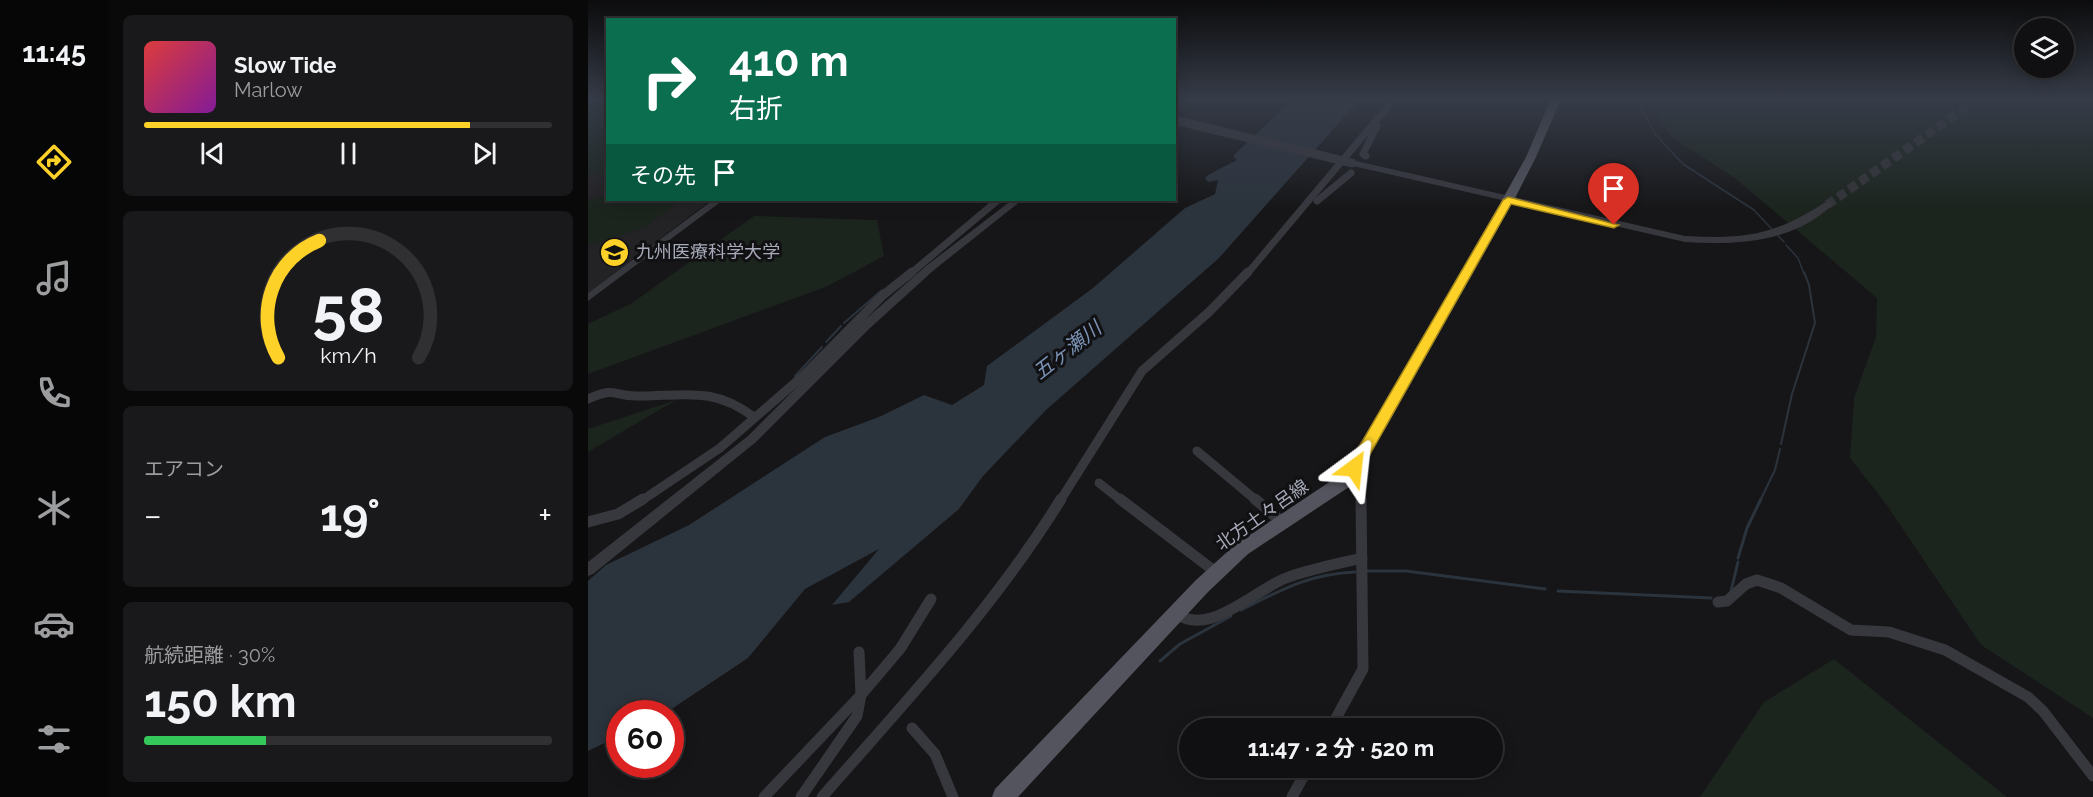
<!DOCTYPE html>
<html lang="ja">
<meta charset="utf-8">
<style>
body{margin:0;font-family:Raleway,"Noto Sans JP",sans-serif;background:#19191b;color:#f1f3f6;height:100vh;display:flex;flex-direction:column;font-size:22px;white-space:nowrap}
*{box-sizing:border-box;margin:0}
p{font-size:20px;color:#9c9d9f}
.icon{flex:none;width:33px;height:33px;fill:none;stroke:currentColor;stroke-width:2;stroke-linecap:round;stroke-linejoin:round}
.map{position:relative;flex:1;overflow:hidden}
.panel{display:flex;flex-direction:column;gap:15px;padding:15px;background:#09090a;width:480px}
.panel>*{flex:none}
.hud{position:absolute;left:18px;top:18px;width:570px;height:183px;border-radius:0px;box-shadow:0 3px 15px #0003,0 0 0 2px #303032;background:#0b6e4f;color:#fff;overflow:hidden}
.buttons{position:absolute;left:1426px;top:18px;display:grid;gap:12px}
.buttons a{display:grid;place-items:center;width:60px;height:60px;border-radius:50%;background:#101012;box-shadow:0 3px 15px #0003,0 0 0 2px #303032;font-size:30px}
.speed{position:absolute;left:18px;top:700px;display:flex;gap:12px;font-size:30px;font-weight:700;text-align:center}
.speed>*{display:grid;place-content:center;width:78px;height:78px;border-radius:50%;background:#101012;box-shadow:0 3px 15px #0003,0 0 0 2px #303032;line-height:1}
.speed .limit{border:9px solid #d22;background:#fff;color:#111}
.pin{position:absolute;display:grid;place-items:center;width:51px;height:51px;color:#fff;margin:-62px -26px;border-radius:50% 50% 50% 0;rotate:-45deg;box-shadow:0 0 6px #0007}
.pin .icon{rotate:45deg}
.me{position:absolute;width:66px;margin:-33px;rotate:30deg;stroke-linejoin:round;filter:drop-shadow(0 0 4px #0008)}
.turn{display:flex;align-items:center;gap:21px;height:126px;padding:0 24px;font-size:27px}
.turn .icon{width:78px;height:78px;stroke-width:2.5}
.turn b{display:block;font-size:42px;line-height:51px}
.then{display:flex;align-items:center;height:57px;padding:0 24px;background:#0003;gap:12px;font-size:22px}
.big{font-size:45px;font-weight:700;line-height:1.1}
.panel .widget{flex:1;display:flex;flex-direction:column;justify-content:center;gap:9px;min-width:0;padding:0 21px;border-radius:9px;background:#19191b}
.panel .dial{align-items:center;gap:0}
.dial svg{height:156px;overflow:visible;fill:none;stroke:#303032;stroke-width:7;stroke-linecap:round;text-anchor:middle}
.dial text{fill:#f1f3f6;stroke:none}
.song{display:flex;align-items:center;gap:18px}
.cover{width:72px;height:72px;border-radius:9px;background:linear-gradient(135deg,hsl(0 70% 55%),hsl(290 70% 35%))}
.played{height:6px;border-radius:3px;background:linear-gradient(90deg,#fed128 80%,#303032 80%)}
.keys{display:flex;justify-content:space-around;direction:ltr}
.heat{display:flex;justify-content:space-between;align-items:center;font-size:33px;direction:ltr}
.charge{height:9px;border-radius:4px;background:linear-gradient(90deg,#34c759 30%,#303032 0)}
.trip{position:absolute;left:591px;top:718px;width:324px;height:60px;border-radius:30px;background:#101012;box-shadow:0 3px 15px #0003,0 0 0 2px #303032;font-weight:700;line-height:60px;text-align:center}
main{display:flex;flex:1;min-height:0}
.menu{display:flex;flex-direction:column;width:108px;justify-content:space-around;align-items:center;background:#060607;color:#9c9d9f}
.menu .icon{width:42px;height:42px}
.menu .active{color:#fed128}
.menu b{font-size:27px;color:#f1f3f6}
.map>svg:first-child{display:block}
.built{fill:#232225}
.green{fill:#1c241e}
.water{fill:#2b333d}
.lines{fill:none;stroke-linecap:round;stroke-linejoin:round}
.stream-far2{stroke:#2b333d;stroke-width:1.5}
.stream-far1{stroke:#2b333d;stroke-width:2}
.stream{stroke:#2b333d;stroke-width:3}
.tertiary-tunnel{stroke:#333438;stroke-width:9;stroke-dasharray:9 4.5;stroke-linecap:butt}
.minor-far2{stroke:#37373e;stroke-width:7}
.minor-far1{stroke:#37373e;stroke-width:9}
.minor{stroke:#37373e;stroke-width:11}
.tertiary{fill:#37373e;fill-rule:evenodd}
.primary{fill:#53545d;fill-rule:evenodd}
.tertiary-bridge{stroke:#37373e;stroke-width:9}
.route{fill:#fed128;stroke:#a5881a;stroke-width:1.5}
.labels{text-anchor:middle;stroke-width:6;stroke-linejoin:round;paint-order:stroke}
.poi-label{font-size:18px;fill:#a7abb9;stroke:#111113;text-anchor:start}
.street-label{font-size:18px;fill:#a7abb9;stroke:#111113}
.water-label{font-size:20px;font-style:italic;fill:#7c94b7;stroke:#111113}
</style>
<main>
<nav class="menu">
<b>11:45</b>
<svg class="icon active" aria-label="directions" viewBox="0 0 24 24"><path d="M12 3l9 9-9 9-9-9zM9 14v-3h6M13 9l2 2-2 2"/></svg>
<svg class="icon" aria-label="music" viewBox="0 0 24 24"><path d="M9 18V5l10-2v13"/><circle cx="6" cy="18" r="3"/><circle cx="16" cy="16" r="3"/></svg>
<svg class="icon" aria-label="phone" viewBox="0 0 24 24"><path d="M5 4h4l2 5-3 2q2 4 5 5l2-3 5 2v4C11 20 4 13 5 4z"/></svg>
<svg class="icon" aria-label="climate" viewBox="0 0 24 24"><path d="M12 3v18M4 7l16 10M4 17L20 7"/></svg>
<svg class="icon" aria-label="car" viewBox="0 0 24 24"><path d="M5 17H2v-5l4-1 3-4h7l3 4 3 1v5h-3M9 17h6M6 11h13"/><circle cx="7" cy="17" r="2"/><circle cx="17" cy="17" r="2"/></svg>
<svg class="icon" aria-label="filters" viewBox="0 0 24 24"><path d="M4 7h16M4 17h16"/><circle cx="9" cy="7" r="2"/><circle cx="15" cy="17" r="2"/></svg>
</nav>
<section class="panel">
<div class="widget">
<div class="song"><i class="cover"></i><div><b>Slow Tide</b><p>Marlow</p></div></div>
<div class="played"></div>
<div class="keys"><svg class="icon" aria-label="previous" viewBox="0 0 24 24"><path d="M18 5L8 12l10 7zM5 5v14"/></svg><svg class="icon" aria-label="pause" viewBox="0 0 24 24"><path d="M8 5v14M16 5v14"/></svg><svg class="icon" aria-label="next" viewBox="0 0 24 24"><path d="M6 5l10 7-10 7zM19 5v14"/></svg></div>
</div>
<div class="widget dial"><svg viewBox="0 0 100 80">
<path d="M14 69A42 42 0 1 1 86 69"/>
<path d="M14 69A42 42 0 0 1 35 9" stroke="#fed128"/>
<text x="50" y="56" font-size="32" font-weight="700">58</text>
<text x="50" y="72" font-size="11">km/h</text>
</svg></div>
<div class="widget"><p>エアコン</p>
<div class="heat"><a>−</a><b class="big">19°</b><a>+</a></div>
</div>
<div class="widget"><p>航続距離 · 30%</p><b class="big">150 km</b><div class="charge"></div></div>
</section>
<div class="map">
<svg width="1505" height="797" viewBox="0 0 1505 797">
<rect width="100%" height="100%" fill="#161618"/>
<path class="built" d="M 19,174 L 20,200 L 123,200 L 0,293 L 0,175 Z"/>
<g class="green">
<path d="M 0,99 L 19,99 L 19,174 L 0,175 Z"/>
<path d="M 1058,99 L 1505,99 L 1505,718 L 1393,645 L 1298,504 L 1262,458 L 1266,398 L 1288,337 L 1289,298 L 1148,179 L 1084,137 Z"/>
<path d="M 19,194 L 20,200 L 93,200 L 58,227 L 0,246 L 0,200 Z"/>
<path d="M 166,216 L 289,220 L 296,256 L 240,286 L 0,374 L 0,324 L 44,303 Z"/>
<path d="M 88,400 L 0,452 L 0,429 Z"/>
<path d="M 1246,659 L 1419,797 L 1112,797 L 1176,702 Z"/>
</g>
<path class="water" d="M 705,99 L 772,99 L 631,258 L 458,410 L 395,476 L 371,509 L 261,602 L 244,605 L 291,549 L 217,589 L 160,658 L 76,714 L 32,714 L 31,736 L 0,751 L 0,581 L 18,565 L 101,525 L 237,437 L 291,417 L 336,395 L 364,405 L 396,385 L 399,366 L 505,288 L 597,208 L 627,194 L 630,180 L 620,182 L 617,178 L 620,175 L 649,160 L 645,156 Z"/>
<g class="lines">
<g class="stream-far2">
<path d="M 1048,99 L 1067,134 L 1095,164 L 1166,210 L 1196,242"/>
<path d="M 1198,245 L 1210,258 L 1216,274"/>
</g>
<g class="stream-far1">
<path d="M 256,323 L 294,290"/>
<path d="M 238,342 L 253,326"/>
<path d="M 207,376 L 234,347"/>
<path d="M 1193,444 L 1204,394 L 1227,323 L 1221,285 L 1216,272"/>
<path d="M 1172,501 L 1187,470 L 1192,449"/>
</g>
<g class="stream">
<path d="M 1150,558 L 1159,528 L 1173,499"/>
<path d="M 779,571 L 818,571 L 957,589"/>
<path d="M 970,591 L 1123,598"/>
<path d="M 1143,591 L 1150,562"/>
<path d="M 653,610 C 693,590 721,574 767,572"/>
<path d="M 572,661 L 592,644 L 643,616"/>
</g>
<path class="tertiary-tunnel" d="M 1239,205 L 1390,99"/>
<g class="minor-far2">
<path d="M 778,156 L 775,154 L 789,126"/>
<path d="M 729,201 L 763,173"/>
<path d="M 322,274 L 410,200"/>
<path d="M 659,274 L 806,99"/>
</g>
<g class="minor-far1">
<path d="M 0,399 C 29,386 23,396 49,396 C 97,396 124,386 166,417"/>
<path d="M 609,451 L 669,501"/>
<path d="M 766,468 L 773,475 L 773,501"/>
<path d="M 511,483 L 534,501"/>
<path d="M 53,501 L 132,448 L 216,375 L 294,296 L 324,272"/>
<path d="M 472,501 L 554,371 L 621,312 L 660,272"/>
</g>
<g class="minor">
<path d="M 532,499 L 629,573"/>
<path d="M 667,499 L 694,522"/>
<path d="M 0,522 L 30,514 L 55,499"/>
<path d="M 1130,602 L 1139,601 L 1158,584 L 1169,580 L 1193,588 L 1263,630 L 1301,632 L 1357,650 L 1440,697 L 1455,711 L 1505,776"/>
<path d="M 587,613 C 621,638 665,591 698,578 C 722,569 749,564 774,558"/>
<path d="M 324,728 L 347,754 L 365,797"/>
<path d="M 742,729 L 775,669 L 773,499"/>
<path d="M 176,797 L 273,695 L 312,649 L 343,599"/>
<path d="M 213,797 L 269,716 L 273,695 L 271,652"/>
<path d="M 234,797 C 318,701 406,608 473,499"/>
<path d="M 704,797 L 720,768"/>
</g>
<g class="tertiary">
<path d="M 764,160 L 1097,236 C 1156,239 1185,236 1236,203 L 1242,203 L 1244,205 C 1205,243 1147,245 1097,242 L 761,165 L 760,163 Z"/>
<path d="M 125,200 L 135,200 L 0,301 L 0,293 Z"/>
<path d="M 424,200 L 434,200 L 346,270 L 281,329 L 168,442 L 5,574 L 0,576 L 0,562 L 160,436 L 273,323 L 338,266 Z"/>
</g>
<path class="primary" d="M 963,99 L 973,99 L 948,157 L 926,200 L 797,429 L 761,487 L 660,554 L 620,592 L 430,797 L 404,797 L 407,789 L 608,580 L 648,544 L 749,477 L 787,421 L 914,200 L 938,157 Z"/>
<path class="tertiary-bridge" d="M 586,120 L 764,163"/>
</g>
<linearGradient id="sky" x2="0" y2="1"><stop stop-color="#0c0c0d"/><stop offset="0.47" stop-color="#363c48"/><stop offset="1" stop-color="#363c48" stop-opacity="0"/></linearGradient>
<rect width="1505" height="210" fill="url(#sky)"/>
<path class="route" d="M 920,197 L 1031,225 L 1026,228 L 923,204 L 772,472 L 761,472 L 759,468 L 761,464 L 915,200 Z"/>
<defs>
<symbol id="university-disc" viewBox="-11 -11 22 22"><circle r="9.5" fill="#fed128" stroke="#111113"/><path d="M0-5L7-2L0 1L-7-2ZM-4 1L0 2.5L4 1V4Q0 6-4 4Z" fill="#111"/></symbol>
</defs>
<g fill-rule="evenodd">
<use href="#university-disc" x="10" y="236" width="33" height="33"/>
</g>
<g class="labels">
<g class="poi-label">
<text x="48" y="258">九州医療科学大学</text>
</g>
<g class="street-label">
<text transform="translate(674 515) rotate(-35)" y="6">北方土々呂線</text>
</g>
<g class="water-label">
<text transform="translate(479 350) rotate(-38)" y="7">五ヶ瀬川</text>
</g>
</g>
</svg>
<div class="buttons">
<a><svg class="icon" aria-label="layers" viewBox="0 0 24 24"><path d="M12 4l9 5-9 5-9-5zM3 14l9 5 9-5"/></svg></a>
</div>
<div class="speed"><div class="limit">60</div></div>
<div class="pin" style="left:1026px;top:225px;background:#d93025"><svg class="icon" aria-label="arrive" viewBox="0 0 24 24"><path d="M6 21V4h12l-3 4 3 4H6"/></svg></div>
<svg class="me" style="left:766px;top:468px" viewBox="-20 -20 40 40"><path d="M0-17L14 15 0 8-14 15z" fill="#fed128" stroke="#fff" stroke-width="4"/></svg>
<div class="trip">11:47 · 2 分 · 520 m</div>
<div class="hud">
<div class="turn"><svg class="icon" aria-label="right" viewBox="0 0 24 24"><path d="M7 20v-9h11M14 6l5 5-5 5"/></svg><div><b>410 m</b>右折</div></div>
<div class="then">その先<svg class="icon" aria-label="arrive" viewBox="0 0 24 24"><path d="M6 21V4h12l-3 4 3 4H6"/></svg></div>
</div>
</div>
</main>
